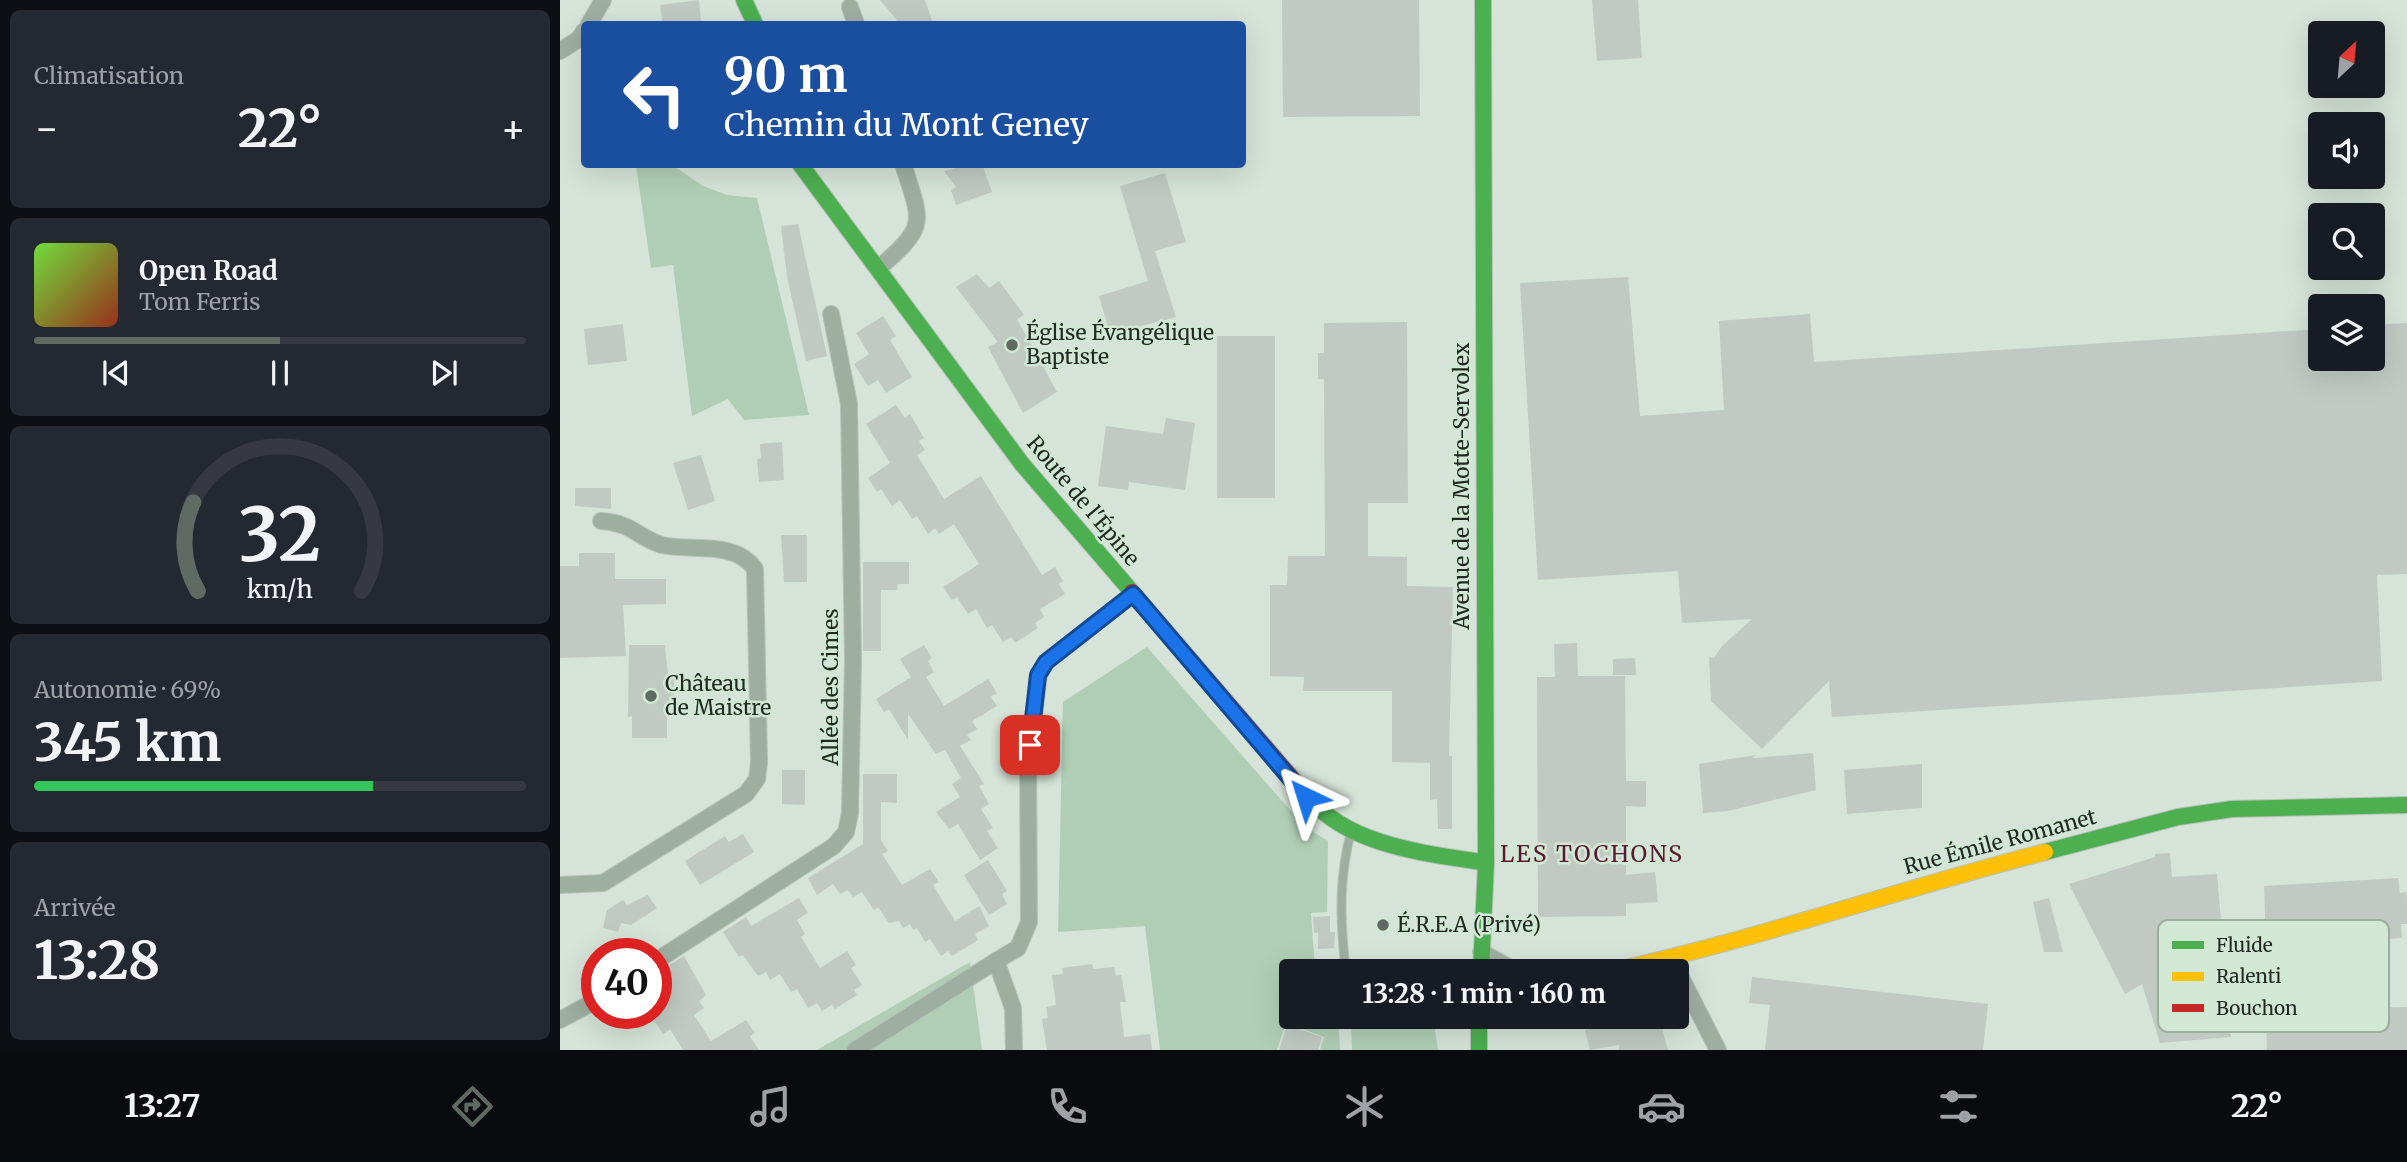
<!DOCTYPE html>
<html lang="fr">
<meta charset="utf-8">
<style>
body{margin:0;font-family:Merriweather,serif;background:#242831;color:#f1f3f6;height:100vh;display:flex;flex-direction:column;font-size:26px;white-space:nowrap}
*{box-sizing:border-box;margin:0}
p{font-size:23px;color:#9ea1a6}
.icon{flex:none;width:38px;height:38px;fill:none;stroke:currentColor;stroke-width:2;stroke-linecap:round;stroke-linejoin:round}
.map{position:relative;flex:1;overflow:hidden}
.sheet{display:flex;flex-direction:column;gap:10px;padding:10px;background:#0d0f14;width:560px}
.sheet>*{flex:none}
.guide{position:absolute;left:21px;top:21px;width:665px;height:147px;border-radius:7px;box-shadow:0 7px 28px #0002;background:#1a4fa0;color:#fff;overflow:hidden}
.needle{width:46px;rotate:26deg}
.fabs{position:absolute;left:1748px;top:21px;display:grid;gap:14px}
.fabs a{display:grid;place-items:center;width:77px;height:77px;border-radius:7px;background:#171b24;box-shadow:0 7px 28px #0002;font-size:35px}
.speed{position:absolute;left:21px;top:938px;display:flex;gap:14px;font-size:35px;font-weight:700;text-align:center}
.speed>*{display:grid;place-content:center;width:91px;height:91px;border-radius:50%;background:#171b24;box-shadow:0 7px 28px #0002;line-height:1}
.speed .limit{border:10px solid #d22;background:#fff;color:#111}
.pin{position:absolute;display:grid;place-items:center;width:60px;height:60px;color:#fff;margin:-30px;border-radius:14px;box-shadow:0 4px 10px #0006}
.me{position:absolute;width:77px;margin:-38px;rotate:319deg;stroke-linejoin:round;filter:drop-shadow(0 0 5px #0008)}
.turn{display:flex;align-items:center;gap:24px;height:147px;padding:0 28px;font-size:32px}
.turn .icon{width:91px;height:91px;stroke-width:2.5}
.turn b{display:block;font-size:49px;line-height:60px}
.big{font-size:52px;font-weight:700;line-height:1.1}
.sheet .card{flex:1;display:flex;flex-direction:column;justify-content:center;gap:10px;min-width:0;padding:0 24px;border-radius:10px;background:#242831}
.sheet .dial{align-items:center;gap:0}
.dial svg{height:182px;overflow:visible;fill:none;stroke:#363941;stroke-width:7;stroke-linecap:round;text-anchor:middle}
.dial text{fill:#f1f3f6;stroke:none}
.song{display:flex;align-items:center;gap:21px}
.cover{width:84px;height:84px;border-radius:10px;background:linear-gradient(135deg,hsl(100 70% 55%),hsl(10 70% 35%))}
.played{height:7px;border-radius:4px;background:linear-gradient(90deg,#606a62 50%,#363941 50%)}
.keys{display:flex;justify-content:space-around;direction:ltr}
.heat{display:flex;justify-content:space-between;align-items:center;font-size:38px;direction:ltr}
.charge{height:10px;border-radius:5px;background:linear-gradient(90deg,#34c759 69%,#363941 0)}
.trip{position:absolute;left:719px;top:959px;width:410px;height:70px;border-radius:7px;background:#171b24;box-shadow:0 7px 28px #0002;font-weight:700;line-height:70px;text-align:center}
.dock{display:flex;height:112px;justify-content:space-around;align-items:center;background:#090b0e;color:#9ea1a6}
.dock .icon{width:49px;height:49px}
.dock .on{color:#606a62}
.dock b{font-size:32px;color:#f1f3f6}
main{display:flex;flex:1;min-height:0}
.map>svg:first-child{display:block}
.green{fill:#b0ceb5}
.building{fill:#c0cac2}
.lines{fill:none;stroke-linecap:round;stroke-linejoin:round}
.lane-casing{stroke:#b6c1b8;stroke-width:10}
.street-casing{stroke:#b6c1b8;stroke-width:18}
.fast-casing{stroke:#b6c1b8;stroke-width:18}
.slow-casing{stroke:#b6c1b8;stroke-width:18}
.jam-casing{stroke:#b6c1b8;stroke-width:18}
.lane{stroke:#9eafa2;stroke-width:8}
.street{stroke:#9eafa2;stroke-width:16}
.fast{stroke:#4caf50;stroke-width:16}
.slow{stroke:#ffc107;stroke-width:16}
.jam{stroke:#c62828;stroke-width:16}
.route-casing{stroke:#114b97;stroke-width:18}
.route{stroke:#1a73e8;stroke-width:12}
.poi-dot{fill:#606a62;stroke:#d1e8d5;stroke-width:2.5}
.labels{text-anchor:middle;stroke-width:5;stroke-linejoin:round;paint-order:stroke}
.poi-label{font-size:21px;fill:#212922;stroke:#d1e8d5;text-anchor:start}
.street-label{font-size:21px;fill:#212922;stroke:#d1e8d5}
.neighbourhood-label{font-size:23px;letter-spacing:2px;fill:#5c1933;stroke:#d1e8d5}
.key{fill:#d1e8d5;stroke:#9caf9f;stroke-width:2}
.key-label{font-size:19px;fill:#212922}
</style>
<main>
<section class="sheet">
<div class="card"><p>Climatisation</p>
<div class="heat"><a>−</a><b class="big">22°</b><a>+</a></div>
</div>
<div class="card">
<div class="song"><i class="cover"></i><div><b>Open Road</b><p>Tom Ferris</p></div></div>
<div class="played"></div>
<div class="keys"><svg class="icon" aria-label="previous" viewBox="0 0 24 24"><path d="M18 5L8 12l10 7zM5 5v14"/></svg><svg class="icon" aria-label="pause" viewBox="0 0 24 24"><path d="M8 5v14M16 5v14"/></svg><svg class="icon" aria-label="next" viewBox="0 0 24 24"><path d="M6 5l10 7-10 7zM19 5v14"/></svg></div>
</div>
<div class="card dial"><svg viewBox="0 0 100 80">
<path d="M14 69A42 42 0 1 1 86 69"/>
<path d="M14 69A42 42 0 0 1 12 30" stroke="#606a62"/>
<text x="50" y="56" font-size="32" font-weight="700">32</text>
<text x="50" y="72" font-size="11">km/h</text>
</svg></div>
<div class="card"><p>Autonomie · 69%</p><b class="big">345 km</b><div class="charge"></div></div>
<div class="card"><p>Arrivée</p><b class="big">13:28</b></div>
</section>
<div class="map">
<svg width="1847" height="1050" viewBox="0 0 1847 1050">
<rect width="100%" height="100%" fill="#d6e3d8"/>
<g class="green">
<path d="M 76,165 L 112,165 L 143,186 L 167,195 L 197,198 L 249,415 L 184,420 L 168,399 L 132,416 L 113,265 L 91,268 Z"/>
<path d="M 587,647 L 744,826 L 768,841 L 767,912 L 751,913 L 755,971 L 732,971 L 732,1017 L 778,1017 L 780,1050 L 760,1050 L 764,1037 L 726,1023 L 717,1050 L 600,1050 L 585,926 L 498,932 L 503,702 Z"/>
<path d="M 410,962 L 422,1050 L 257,1050 Z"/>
<path d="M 791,1017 L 873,1017 L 878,1050 L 792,1050 Z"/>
</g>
<g class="building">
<path d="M 139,0 L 141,21 L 103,24 L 100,5 Z"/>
<path d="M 320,0 L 365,0 L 373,24 L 340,24 Z"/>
<path d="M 722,0 L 859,0 L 860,116 L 723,117 Z"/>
<path d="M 1032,0 L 1078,0 L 1082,58 L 1037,61 Z"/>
<path d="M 395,164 L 422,164 L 432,192 L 396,205 L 391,190 L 396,187 L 384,171 L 396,168 Z"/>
<path d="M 605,173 L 626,242 L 595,251 L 616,317 L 550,334 L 539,296 L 588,281 L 560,186 Z"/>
<path d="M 238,224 L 267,356 L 246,361 L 227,277 L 221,226 Z"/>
<path d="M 417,274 L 429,288 L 439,281 L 464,315 L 457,319 L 497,392 L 463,413 L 428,347 L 438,342 L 396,287 Z"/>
<path d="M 1068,277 L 1080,416 L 1164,410 L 1159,321 L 1250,314 L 1254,362 L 1760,329 L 1760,359 L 1813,359 L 1813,325 L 1847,323 L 1847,574 L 1817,575 L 1822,681 L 1272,717 L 1269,681 L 1202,749 L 1151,701 L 1149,657 L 1154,658 L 1162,646 L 1192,619 L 1122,623 L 1118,571 L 978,580 L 960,283 Z"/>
<path d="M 323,316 L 336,336 L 330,340 L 352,377 L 326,393 L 318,380 L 308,386 L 294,364 L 309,354 L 296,333 Z"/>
<path d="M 847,322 L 848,503 L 808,503 L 808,556 L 847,557 L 847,586 L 893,587 L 889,756 L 892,756 L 892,829 L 878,829 L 877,799 L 870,800 L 870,763 L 832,762 L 832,691 L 743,691 L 744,677 L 710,676 L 710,585 L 727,585 L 728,556 L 765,556 L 764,379 L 758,379 L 758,353 L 764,353 L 764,323 Z"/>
<path d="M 63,324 L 67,361 L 28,365 L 24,329 Z"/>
<rect x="657" y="336" width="58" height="162"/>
<path d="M 336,405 L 345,418 L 350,414 L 364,438 L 359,441 L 365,450 L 357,455 L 384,499 L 421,476 L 482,575 L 495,567 L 503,581 L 499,584 L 505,594 L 480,609 L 484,617 L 475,623 L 478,628 L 455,643 L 451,637 L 443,642 L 432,625 L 427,628 L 416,609 L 408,614 L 397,597 L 392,600 L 383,587 L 419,564 L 394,524 L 379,534 L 375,528 L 368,534 L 357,516 L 352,519 L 340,500 L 332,506 L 321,489 L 317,492 L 308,478 L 330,463 L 306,424 Z"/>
<path d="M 606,418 L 635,423 L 625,490 L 569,482 L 568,490 L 538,486 L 546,426 L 603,434 Z"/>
<path d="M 222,442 L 224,480 L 199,482 L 197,459 L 201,458 L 200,444 Z"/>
<path d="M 141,455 L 155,501 L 128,510 L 113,463 Z"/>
<path d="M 15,488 L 51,488 L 51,509 L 15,506 Z"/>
<path d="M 221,535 L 247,535 L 247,582 L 224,582 Z"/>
<path d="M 19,553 L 55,553 L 55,579 L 106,579 L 106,604 L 63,605 L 66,656 L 0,658 L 0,566 L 19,566 Z"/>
<path d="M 303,562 L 349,562 L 349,584 L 338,584 L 337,590 L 321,590 L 321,651 L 303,651 Z"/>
<path d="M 1017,643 L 1018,676 L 1065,676 L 1066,781 L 1086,781 L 1086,807 L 1066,806 L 1066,875 L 1095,872 L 1098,902 L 1066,904 L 1066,916 L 978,917 L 977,677 L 995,677 L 994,644 Z"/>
<path d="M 69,645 L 105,645 L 108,675 L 114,675 L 114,717 L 107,717 L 107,738 L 72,738 L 72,716 L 68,717 Z"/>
<path d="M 364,645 L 372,658 L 368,661 L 374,672 L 366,677 L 384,706 L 428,679 L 437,693 L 431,697 L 437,706 L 412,721 L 417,729 L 407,735 L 411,740 L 400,746 L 424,784 L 419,786 L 429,804 L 421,809 L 433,828 L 427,831 L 438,848 L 420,860 L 398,824 L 389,829 L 376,812 L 400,797 L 392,784 L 401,778 L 385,750 L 376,754 L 348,714 L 348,740 L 329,709 L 324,712 L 316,699 L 351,677 L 340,659 Z"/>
<path d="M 1075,658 L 1076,675 L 1053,675 L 1053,659 Z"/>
<path d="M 1253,753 L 1256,790 L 1168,811 L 1143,813 L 1139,764 L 1196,755 L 1193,758 Z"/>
<path d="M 1362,764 L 1362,808 L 1287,814 L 1284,770 Z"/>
<path d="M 222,770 L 245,770 L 245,805 L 222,804 Z"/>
<path d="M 303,774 L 337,774 L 337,803 L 321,802 L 321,840 L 328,851 L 322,854 L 342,885 L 370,869 L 379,882 L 373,885 L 395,921 L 419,906 L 429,926 L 415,934 L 418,940 L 392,956 L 388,951 L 381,956 L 370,939 L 365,942 L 357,928 L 353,930 L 350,924 L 343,928 L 339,921 L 329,923 L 318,907 L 314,910 L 302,892 L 293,897 L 288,890 L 280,894 L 273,884 L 257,895 L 248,878 L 303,844 Z"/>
<path d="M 183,834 L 194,852 L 140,885 L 125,861 L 165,836 L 169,842 Z"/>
<path d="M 1610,853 L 1612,877 L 1657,874 L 1671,1037 L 1600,1043 L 1582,984 L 1565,994 L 1509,884 L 1595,857 L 1595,854 Z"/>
<path d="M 428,860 L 447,891 L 442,894 L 447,904 L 429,915 L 404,875 Z"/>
<path d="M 1838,878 L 1840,893 L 1846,892 L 1847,902 L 1847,924 L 1841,924 L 1842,938 L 1706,946 L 1704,886 Z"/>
<path d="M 88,895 L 97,908 L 71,925 L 61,923 L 58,932 L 43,928 L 47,910 L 63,900 L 67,905 Z"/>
<path d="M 239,898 L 248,913 L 237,920 L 245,934 L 241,937 L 260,968 L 287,951 L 296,965 L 291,968 L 302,985 L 294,990 L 297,995 L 275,1009 L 272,1005 L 262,1011 L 257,1003 L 248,1008 L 237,989 L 231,992 L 220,974 L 210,980 L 206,972 L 198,976 L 183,955 L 179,957 L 163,932 L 186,917 L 191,926 Z"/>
<path d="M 1489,898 L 1503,952 L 1484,952 L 1473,902 Z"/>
<path d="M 770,916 L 770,932 L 775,932 L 774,948 L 758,949 L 758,933 L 762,933 L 754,933 L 753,917 Z"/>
<path d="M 124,956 L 146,995 L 139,1001 L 144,1008 L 134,1015 L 151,1041 L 186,1020 L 195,1033 L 190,1036 L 199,1050 L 123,1050 L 110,1029 L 103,1034 L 89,1013 L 96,1013 L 96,973 Z"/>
<path d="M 532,964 L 533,969 L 554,967 L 556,976 L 561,975 L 566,1002 L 560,1002 L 564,1037 L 590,1034 L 592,1050 L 487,1050 L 482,1019 L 488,1018 L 486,1007 L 496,1005 L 492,975 L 503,974 L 502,968 Z"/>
<path d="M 1760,976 L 1762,1009 L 1847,1007 L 1847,1050 L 1707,1050 L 1705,978 Z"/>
<path d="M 1192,977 L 1428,1004 L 1423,1050 L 1205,1050 L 1210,1005 L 1189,1003 Z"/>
<path d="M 1076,1017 L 1099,1017 L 1108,1050 L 1059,1050 L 1059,1045 L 1030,1050 L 1025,1030 Z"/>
<path d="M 727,1025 L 762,1037 L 758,1050 L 719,1050 Z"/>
</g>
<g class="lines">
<defs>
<path id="lane" d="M 785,964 C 780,918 779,877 791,832"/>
<g id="street">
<path d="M 290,7 L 296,24"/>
<path d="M 29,24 L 43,0"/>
<path d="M 0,51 L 19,39 L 24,31"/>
<path d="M 319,268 C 368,225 362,224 343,164"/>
<path d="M 0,885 L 43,883 L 186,794 L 197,779 L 199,762 L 195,569 C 175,540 133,552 102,545 C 78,538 73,523 41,521"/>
<path d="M 921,952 L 956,971"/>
<path d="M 1111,958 L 1158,1050"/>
<path d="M 96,961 L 274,846 L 286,832 L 290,813 L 293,659 L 289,404 L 271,314"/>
<path d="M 436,961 L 458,948 L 469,922 L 468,764 L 479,675 L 486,662 L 573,594"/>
<path d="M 0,1020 L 37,1000"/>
<path d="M 295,1050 L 436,961 L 453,1008 L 454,1048"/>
</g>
<g id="fast">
<path d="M 184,0 L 195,24"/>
<path d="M 240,164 L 462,464 L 572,592"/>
<path d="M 749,798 C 791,847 867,853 926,863"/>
<path d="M 1485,852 L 1618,817 L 1672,809 L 1847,805"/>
<path d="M 921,971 L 926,863 L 923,0"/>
<path d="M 919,1017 L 919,1050"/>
</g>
<path id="slow" d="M 1052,971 C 1198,939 1340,889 1485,852"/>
<path id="jam" d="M 572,592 L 749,798"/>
</defs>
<use href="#lane" class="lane-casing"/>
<use href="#street" class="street-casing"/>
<use href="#fast" class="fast-casing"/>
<use href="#slow" class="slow-casing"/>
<use href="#jam" class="jam-casing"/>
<use href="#lane" class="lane"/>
<use href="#street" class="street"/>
<use href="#fast" class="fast"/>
<use href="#slow" class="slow"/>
<use href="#jam" class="jam"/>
</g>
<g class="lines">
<defs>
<path id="route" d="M 470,745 L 478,675 L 486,662 L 573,594 L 746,797"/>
</defs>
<use href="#route" class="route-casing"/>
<use href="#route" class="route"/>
</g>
<g class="poi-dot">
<circle cx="452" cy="345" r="7"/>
<circle cx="91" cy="696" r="7"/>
<circle cx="823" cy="925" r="7"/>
</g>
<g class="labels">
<g class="poi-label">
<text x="466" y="340">Église Évangélique<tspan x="466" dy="24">Baptiste</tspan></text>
<text x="105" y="691">Château<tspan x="105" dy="24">de Maistre</tspan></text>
<text x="837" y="932">É.R.E.A (Privé)</text>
</g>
<g class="street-label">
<text transform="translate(902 486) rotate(-90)" y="7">Avenue de la Motte-Servolex</text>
<text transform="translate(523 501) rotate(50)" y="7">Route de l'Épine</text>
<text transform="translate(271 687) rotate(-90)" y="7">Allée des Cimes</text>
<text transform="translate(1440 842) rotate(-15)" y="7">Rue Émile Romanet</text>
</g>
<g class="neighbourhood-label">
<text x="1032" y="862">LES TOCHONS</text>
</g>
</g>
<rect x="1598" y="920" width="231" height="112" rx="10" class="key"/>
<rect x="1612" y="941" width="32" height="8" fill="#4caf50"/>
<rect x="1612" y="972" width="32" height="9" fill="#ffc107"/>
<rect x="1612" y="1004" width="32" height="8" fill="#c62828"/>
<g class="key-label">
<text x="1656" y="952">Fluide</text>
<text x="1656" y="983">Ralenti</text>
<text x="1656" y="1015">Bouchon</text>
</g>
</svg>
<div class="fabs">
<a><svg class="needle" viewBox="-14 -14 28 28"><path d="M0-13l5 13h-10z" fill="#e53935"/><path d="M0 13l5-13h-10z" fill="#9ea1a6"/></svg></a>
<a><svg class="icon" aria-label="sound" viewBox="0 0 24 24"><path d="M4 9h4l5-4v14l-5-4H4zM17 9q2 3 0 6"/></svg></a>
<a><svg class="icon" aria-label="search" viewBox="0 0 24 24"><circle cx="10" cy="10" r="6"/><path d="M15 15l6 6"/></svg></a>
<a><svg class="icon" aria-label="layers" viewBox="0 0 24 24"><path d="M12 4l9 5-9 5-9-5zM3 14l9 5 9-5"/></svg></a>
</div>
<div class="speed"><div class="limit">40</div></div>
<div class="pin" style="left:470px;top:745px;background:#d93025"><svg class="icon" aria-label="arrive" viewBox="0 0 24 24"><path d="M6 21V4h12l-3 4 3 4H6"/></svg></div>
<svg class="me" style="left:746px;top:797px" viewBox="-20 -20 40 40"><path d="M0-17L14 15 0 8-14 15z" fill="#1a73e8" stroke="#fff" stroke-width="4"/></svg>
<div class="trip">13:28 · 1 min · 160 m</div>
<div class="guide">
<div class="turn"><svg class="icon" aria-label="left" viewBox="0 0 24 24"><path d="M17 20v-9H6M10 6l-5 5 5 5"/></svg><div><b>90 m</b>Chemin du Mont Geney</div></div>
</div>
</div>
</main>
<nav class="dock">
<b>13:27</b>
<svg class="icon on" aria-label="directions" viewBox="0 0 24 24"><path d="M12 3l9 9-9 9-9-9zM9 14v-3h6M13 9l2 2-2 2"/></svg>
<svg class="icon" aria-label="music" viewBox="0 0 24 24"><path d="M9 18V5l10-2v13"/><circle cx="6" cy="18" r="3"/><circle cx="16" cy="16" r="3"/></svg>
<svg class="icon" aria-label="phone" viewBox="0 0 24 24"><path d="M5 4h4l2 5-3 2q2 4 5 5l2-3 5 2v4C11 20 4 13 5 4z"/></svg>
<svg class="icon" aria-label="climate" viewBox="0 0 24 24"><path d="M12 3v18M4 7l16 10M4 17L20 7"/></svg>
<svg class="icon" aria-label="car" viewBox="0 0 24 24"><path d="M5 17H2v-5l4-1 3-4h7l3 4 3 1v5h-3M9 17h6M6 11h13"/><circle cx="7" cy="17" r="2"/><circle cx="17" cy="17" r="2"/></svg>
<svg class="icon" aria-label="filters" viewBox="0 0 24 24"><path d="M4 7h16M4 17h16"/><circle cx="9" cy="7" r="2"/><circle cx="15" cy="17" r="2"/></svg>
<b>22°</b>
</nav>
